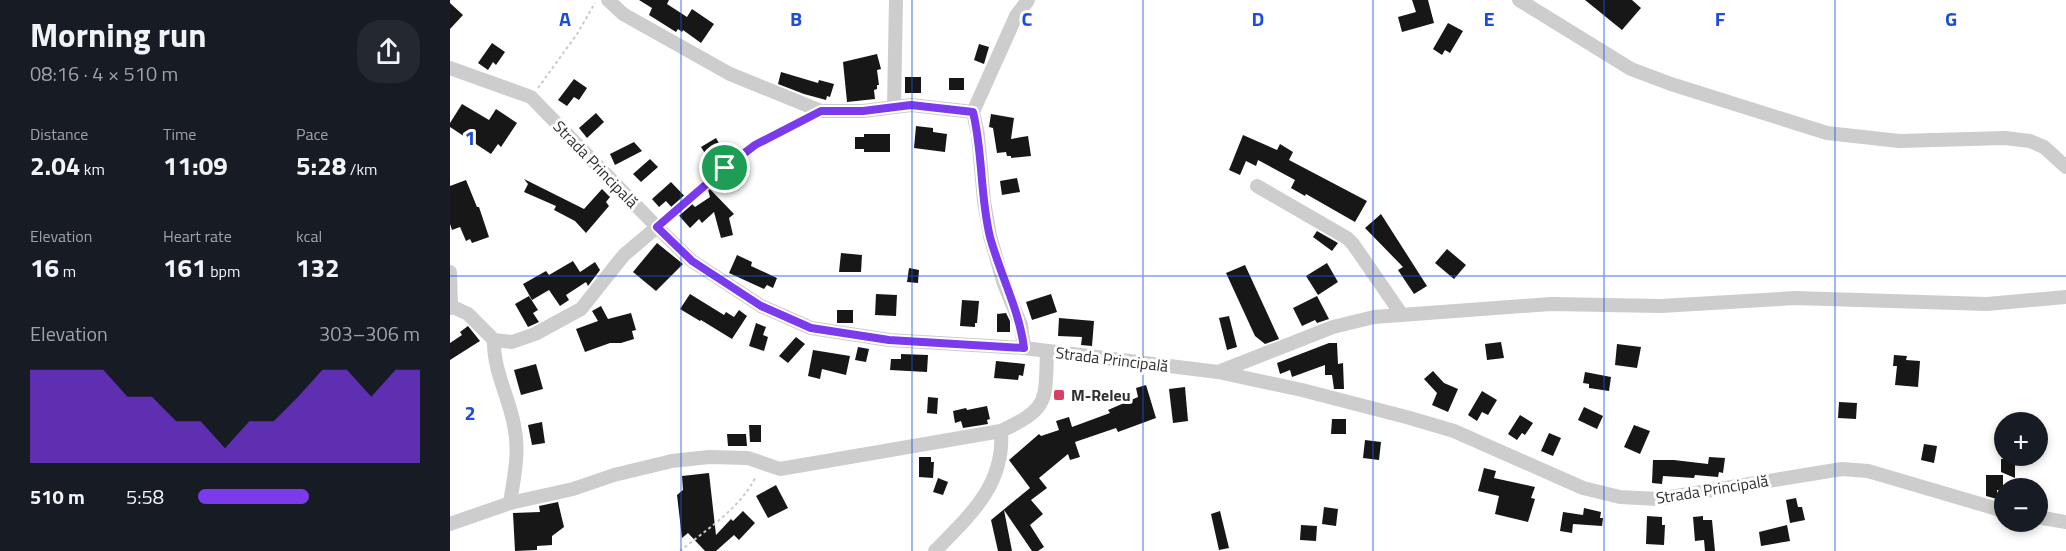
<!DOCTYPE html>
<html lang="en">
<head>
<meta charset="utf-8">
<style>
  body { margin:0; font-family:"Titillium Web",sans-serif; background:#242831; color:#f1f3f6; height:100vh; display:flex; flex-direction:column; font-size:22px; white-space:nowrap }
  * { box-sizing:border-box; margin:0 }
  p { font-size:20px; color:#9ea1a6 }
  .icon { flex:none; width:33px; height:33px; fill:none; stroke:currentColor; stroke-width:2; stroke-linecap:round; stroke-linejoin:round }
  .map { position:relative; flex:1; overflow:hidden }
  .sheet { display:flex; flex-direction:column; background:#171b24; width:450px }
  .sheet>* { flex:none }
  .controls { position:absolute; left:1544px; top:412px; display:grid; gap:12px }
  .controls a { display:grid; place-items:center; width:54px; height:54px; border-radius:50%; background:#171b24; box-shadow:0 3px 9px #0003; font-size:30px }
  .pin { position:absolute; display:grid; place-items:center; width:51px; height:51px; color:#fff; margin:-26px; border:3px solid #fff; border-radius:50%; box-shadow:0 2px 6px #0007 }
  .round { display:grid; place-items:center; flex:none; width:63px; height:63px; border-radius:24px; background:#242831 }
  .head { display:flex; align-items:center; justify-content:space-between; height:102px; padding:0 30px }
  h1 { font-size:33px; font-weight:700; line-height:45px }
  .stats { display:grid; grid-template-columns:repeat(3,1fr); gap:9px; height:102px; padding:6px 30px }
  .stats div { display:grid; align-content:center }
  .stats b { font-size:26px; font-weight:700 }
  .stats small { font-size:16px; font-weight:400 }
  .stats p { font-size:16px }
  .chart { height:168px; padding:12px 30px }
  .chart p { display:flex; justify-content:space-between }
  .chart svg { width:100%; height:108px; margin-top:6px; fill:#7c3aed; opacity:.7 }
  ul { padding:0 30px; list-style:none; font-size:20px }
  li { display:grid; grid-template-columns:96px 72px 1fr; align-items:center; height:45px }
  li i { height:15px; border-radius:8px; background:#7c3aed }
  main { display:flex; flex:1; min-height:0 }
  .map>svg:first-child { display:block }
</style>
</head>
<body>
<main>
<section class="sheet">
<div class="head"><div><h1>Morning run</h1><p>08:16 · 4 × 510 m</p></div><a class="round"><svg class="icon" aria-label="share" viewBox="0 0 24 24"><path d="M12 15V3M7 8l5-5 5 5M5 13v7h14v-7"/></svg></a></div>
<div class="stats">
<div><p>Distance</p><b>2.04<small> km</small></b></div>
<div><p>Time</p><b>11:09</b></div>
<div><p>Pace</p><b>5:28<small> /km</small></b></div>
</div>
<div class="stats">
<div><p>Elevation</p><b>16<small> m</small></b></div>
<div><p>Heart rate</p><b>161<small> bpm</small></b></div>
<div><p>kcal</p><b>132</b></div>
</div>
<div class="chart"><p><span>Elevation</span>303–306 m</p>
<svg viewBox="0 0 160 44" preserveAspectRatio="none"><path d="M0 44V6L10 6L20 6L30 6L40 17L50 17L60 27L70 27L80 38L90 27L100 27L110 17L120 6L130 6L140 17L150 6L160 6V44z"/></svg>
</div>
<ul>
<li><b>510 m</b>5:58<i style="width:50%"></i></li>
</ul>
</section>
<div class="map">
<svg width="1616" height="551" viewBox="0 0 1616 551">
  <rect width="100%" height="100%" fill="#fff"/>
  <g fill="#171717">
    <path d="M189,0H219L217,4L237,17L242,9L264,24L251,43L233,30L232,32L228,29L226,32L199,15L202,8Z"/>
    <path d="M962,0H978L984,23L952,32L948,17L966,12Z"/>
    <path d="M1135,0H1182L1191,8L1172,30Z"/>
    <path d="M0,3L13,15L0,29Z"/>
    <path d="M998,23L1013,31L1000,53L995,50L992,55L983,49Z"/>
    <path d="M42,43L55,52L46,65L43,62L38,70L28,63Z"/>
    <path d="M529,44L539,47L534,64L524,60Z"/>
    <path d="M427,54L431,69L427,70L429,85H427V89L424,90L425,99L397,102L393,62Z"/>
    <path d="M331,72L368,83L369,80L384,84L380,97L377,96L376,100L354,94L328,84Z"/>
    <rect x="455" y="77" width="16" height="16"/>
    <rect x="499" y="78" width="15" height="12"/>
    <path d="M124,79L137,88L129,100L124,97L117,106L108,100Z"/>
    <path d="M12,104L39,120L46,109L67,123L51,147L48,144L41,154L0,127V123Z"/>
    <path d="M146,113L154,122L137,138L129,128Z"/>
    <path d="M541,114L564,118L561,139L578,136L581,156L561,158V156H557L556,152L547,153L543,128L539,127Z"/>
    <path d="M466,126L483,128V132L497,134L495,152L464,148Z"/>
    <path d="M414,134H440V152H414V149H405V137H414Z"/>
    <path d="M793,135L827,150L830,144L843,152L839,160L917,201L905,222L856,194L855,196L841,188L845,180L808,160L806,166L796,161L790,175L779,170Z"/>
    <path d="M266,138L271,147L256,155L251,147Z"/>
    <path d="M184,142L192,151L165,165L160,154Z"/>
    <path d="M200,159L208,167L191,182L183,174Z"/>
    <path d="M567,178L570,192L552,195L550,181Z"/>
    <path d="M74,179L134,209L152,189L160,197L156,202L159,206L136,233L125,221L104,210L106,206L74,192L78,184Z"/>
    <path d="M16,180L27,207H29L39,237L22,243L20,239L16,241L10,227L2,230L0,224V186Z"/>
    <path d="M221,182L245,207L260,197L257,186L284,214L279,218L283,235L271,238L264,212L252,223L249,219L240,228L216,201L209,207L202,199Z"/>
    <path d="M931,214L977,286L964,294L948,270L953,267L915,228Z"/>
    <path d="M867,231L888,243L882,251L863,237Z"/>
    <path d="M207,243L233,264L206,291L183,272Z"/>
    <path d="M997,249L1016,265L1004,279L985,263Z"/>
    <path d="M391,253L412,255L411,272H389Z"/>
    <path d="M287,255L302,262L301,266L327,278L323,288L317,285L314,289L279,273Z"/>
    <path d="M123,261L130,272L145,262L150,270L138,286L136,282L116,295L119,300L110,306L99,290L82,300L73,284L96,271L99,275Z"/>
    <path d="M877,263L888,282L868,295L856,276Z"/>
    <path d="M795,265L829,339L815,344L805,336L776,273Z"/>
    <path d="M459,268L469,270L468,283L457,282Z"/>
    <path d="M240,294L274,315L276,312L284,317L289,310L297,316L282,339L251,320L250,321L230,309Z"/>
    <path d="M426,294L447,295L446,316L425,315Z"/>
    <path d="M601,294L607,312L582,320L576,302Z"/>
    <path d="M79,296L88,310L83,313L89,322L78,327L65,304Z"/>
    <path d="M867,296L879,319L867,323L865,320L852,326L843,308Z"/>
    <path d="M512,300L529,301L527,323H525V327L510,326Z"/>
    <path d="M151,306L158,319L181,313L186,330L182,331L184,339L171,343H160L135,352L126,329L148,321L142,311Z"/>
    <rect x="387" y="310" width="16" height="13"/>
    <path d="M556,313L560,321V332H547V314Z"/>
    <path d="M779,316L787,347L777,350L769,318Z"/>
    <path d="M609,318L644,321L642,346L631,345L632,337L608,336Z"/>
    <path d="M306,323L316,327L313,335L318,337L314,351L299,346Z"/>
    <path d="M18,326L30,341L0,360V343L12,335L10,332Z"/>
    <path d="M346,337L355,344L338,363L329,356Z"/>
    <path d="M1051,342L1054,358L1037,360L1035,344Z"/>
    <path d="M879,343H887L888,364L893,363L894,389H884L882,375H875V365L842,377L840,370L830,374L827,363Z"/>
    <path d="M1167,344L1191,347L1187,368L1165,365Z"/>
    <path d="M408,347L419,349L416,362L405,360Z"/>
    <path d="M363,350L400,356L396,375L372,369L370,379L358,376Z"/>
    <path d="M451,354L478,355L477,372L440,370L441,359H451Z"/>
    <path d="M1444,355L1457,356L1456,360L1470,361L1468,387L1445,385L1447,366H1443Z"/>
    <path d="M546,361L575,364L573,376L569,375L568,380L544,378Z"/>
    <path d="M86,364L93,389L71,395L64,370Z"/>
    <path d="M983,371L994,383L1008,389L998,412L982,405L987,393L974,379Z"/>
    <path d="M1135,372L1161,377L1159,391L1139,388V384L1133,383Z"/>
    <path d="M696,385L706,418L668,432L666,428L625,442L630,457L620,460L618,454L589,478L597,488L581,500L593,514L580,525L594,547L588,551H582L554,510L562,551H548L541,520L580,488L559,460L589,434L591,436L609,430L606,421L619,417L622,427L660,413L658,410L688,397L686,388Z"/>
    <path d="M735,387L738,421L723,423L719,389Z"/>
    <path d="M1032,391L1047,400L1038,415L1032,412L1027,421L1018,415Z"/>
    <path d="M478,397L488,398L487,414L477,413Z"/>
    <path d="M1389,402L1407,403L1406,419L1388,418Z"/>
    <path d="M537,406L540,419L537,420L538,424L513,428L511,421L505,423L503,411L516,408L517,410Z"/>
    <path d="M1134,407L1153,416L1147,429L1128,420Z"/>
    <path d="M1070,415L1083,423L1075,435L1072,433L1067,440L1058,434Z"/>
    <path d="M882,419H896V434H881Z"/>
    <path d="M92,422L95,443L82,445L78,425Z"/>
    <path d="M299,425H311V442H300Z"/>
    <path d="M1184,425L1200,431L1190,454L1174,447Z"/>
    <path d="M1099,433L1111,438L1103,456L1091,451Z"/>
    <path d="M277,434H296L297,446H278Z"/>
    <path d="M915,440L931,442L929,460L913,458Z"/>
    <path d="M1474,444L1487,446L1484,463L1471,460Z"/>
    <path d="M469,457H481V462H484L483,478L469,477Z"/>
    <path d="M1259,457L1275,458L1273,473L1269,472L1268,477L1245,475L1244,478L1213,476L1212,484L1202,483L1203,460H1224L1258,464Z"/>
    <path d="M1551,459H1565V478L1551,472Z"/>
    <path d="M1034,468L1046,471L1044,478L1085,487L1081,498L1085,499L1078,522L1045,514L1049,496L1028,491Z"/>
    <path d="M259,473L266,535L281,519L283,521L293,511L305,523L289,540L284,535L266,551H255L238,533L232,538L227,495L233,490L232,476Z"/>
    <path d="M1536,475H1553V490H1547V499L1536,496Z"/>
    <path d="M488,478L498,482L493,495L483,492Z"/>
    <path d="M326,485L338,508L318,518L306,496Z"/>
    <path d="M1346,498L1348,507H1352L1355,520L1340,523L1336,500Z"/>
    <path d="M108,502L114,527L102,536V545L87,546V550L65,551L63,513L90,512L89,506Z"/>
    <path d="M874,507L888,509L886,526L872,524Z"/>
    <path d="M1134,508L1151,512L1150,518H1153L1152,526L1123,524L1122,533L1110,531L1113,512L1133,515Z"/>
    <path d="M770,511L779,548L769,550L761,514Z"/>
    <path d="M1197,516L1212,517V525H1215L1214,545L1196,544Z"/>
    <path d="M1253,516V520H1262L1265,551H1255L1254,540L1245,541L1243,517Z"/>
    <path d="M851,525L867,526L866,541L850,540Z"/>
    <path d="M1337,525L1340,541L1311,546L1309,532Z"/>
  </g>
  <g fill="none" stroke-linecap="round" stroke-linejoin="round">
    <g stroke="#cacaca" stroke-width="2" stroke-dasharray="3 3" stroke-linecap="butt">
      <path d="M88,88L127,34L145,3"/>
      <path d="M217,219L275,168L305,145L355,119"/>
      <path d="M230,551C257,529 291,508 306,476"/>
    </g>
    <g stroke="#cdcdcd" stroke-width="14">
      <path d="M158,0L173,14L280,74L371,111H413L461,105L523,112"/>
      <path d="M1069,0L1181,69L1221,84L1377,133L1449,141L1555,138L1580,141L1594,147L1616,167"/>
      <path d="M0,68L81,97L207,227L242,261L311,306L361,328L439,340L574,348L768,372L852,390L960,418L1004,431L1133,488L1170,497L1208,499L1392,469L1418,471L1554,511"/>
      <path d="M444,107L446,0"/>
      <path d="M807,186L897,238L903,244L952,315"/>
      <path d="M0,272L1,306L0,308"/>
      <path d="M1,306L18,314L44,340L62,342L85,334L131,309L174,255L207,227"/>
      <path d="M44,340C43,370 59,397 64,425C70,452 64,477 60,503"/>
      <path d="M574,348L571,325L554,284L540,236L534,201L528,135L523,112L566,16L578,0"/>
      <path d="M768,372L883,327L924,317L1101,304L1211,306L1345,298L1537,304L1616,297"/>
      <path d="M1587,517L1616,522"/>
      <path d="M0,524L60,503L123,489L164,475L222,461L259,457L298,458L330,469L551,431C600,408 595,401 597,352"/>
      <path d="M485,551C520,515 555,485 551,431"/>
    </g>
  </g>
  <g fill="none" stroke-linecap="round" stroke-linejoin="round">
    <defs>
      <path id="route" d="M461,105L523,112C533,153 530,196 540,237C550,274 569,309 574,348L439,340L361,328L311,306L242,261L207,227L275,168L305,145L371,111H413Z"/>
    </defs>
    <use href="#route" stroke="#fff" stroke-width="12"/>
    <use href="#route" stroke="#7c3aed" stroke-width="8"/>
  </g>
  <path fill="none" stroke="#1d4ed8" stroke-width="1.5" stroke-opacity="0.55" d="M231,0V551M462,0V551M693,0V551M923,0V551M1154,0V551M1385,0V551M0,276H1616"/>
  <rect fill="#d84162" stroke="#fff" stroke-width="2" x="603" y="389" width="12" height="12" rx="3"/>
  <g text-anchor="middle" stroke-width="6" stroke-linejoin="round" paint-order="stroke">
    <g font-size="16" fill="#303030" stroke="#fff">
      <text transform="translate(146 164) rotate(46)" y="6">Strada Principală</text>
      <text transform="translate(662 359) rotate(7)" y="6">Strada Principală</text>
      <text transform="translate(1262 489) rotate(-9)" y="6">Strada Principală</text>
    </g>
    <g font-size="16" font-weight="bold" fill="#303030" stroke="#fff" text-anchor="start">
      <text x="621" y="401">M-Releu</text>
    </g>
  </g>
  <g font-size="20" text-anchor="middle" font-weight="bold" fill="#1d4ed8" stroke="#fff" stroke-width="6" stroke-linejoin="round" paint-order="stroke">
    <text x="115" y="26">A</text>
    <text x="346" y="26">B</text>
    <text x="577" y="26">C</text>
    <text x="808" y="26">D</text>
    <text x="1039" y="26">E</text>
    <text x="1270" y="26">F</text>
    <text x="1501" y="26">G</text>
    <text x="20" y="145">1</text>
    <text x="20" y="420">2</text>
  </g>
</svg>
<div class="controls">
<a>+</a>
<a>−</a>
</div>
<div class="pin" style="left:275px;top:168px;background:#1e9e55"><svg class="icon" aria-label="arrive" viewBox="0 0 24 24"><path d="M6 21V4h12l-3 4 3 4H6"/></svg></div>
</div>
</main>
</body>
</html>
